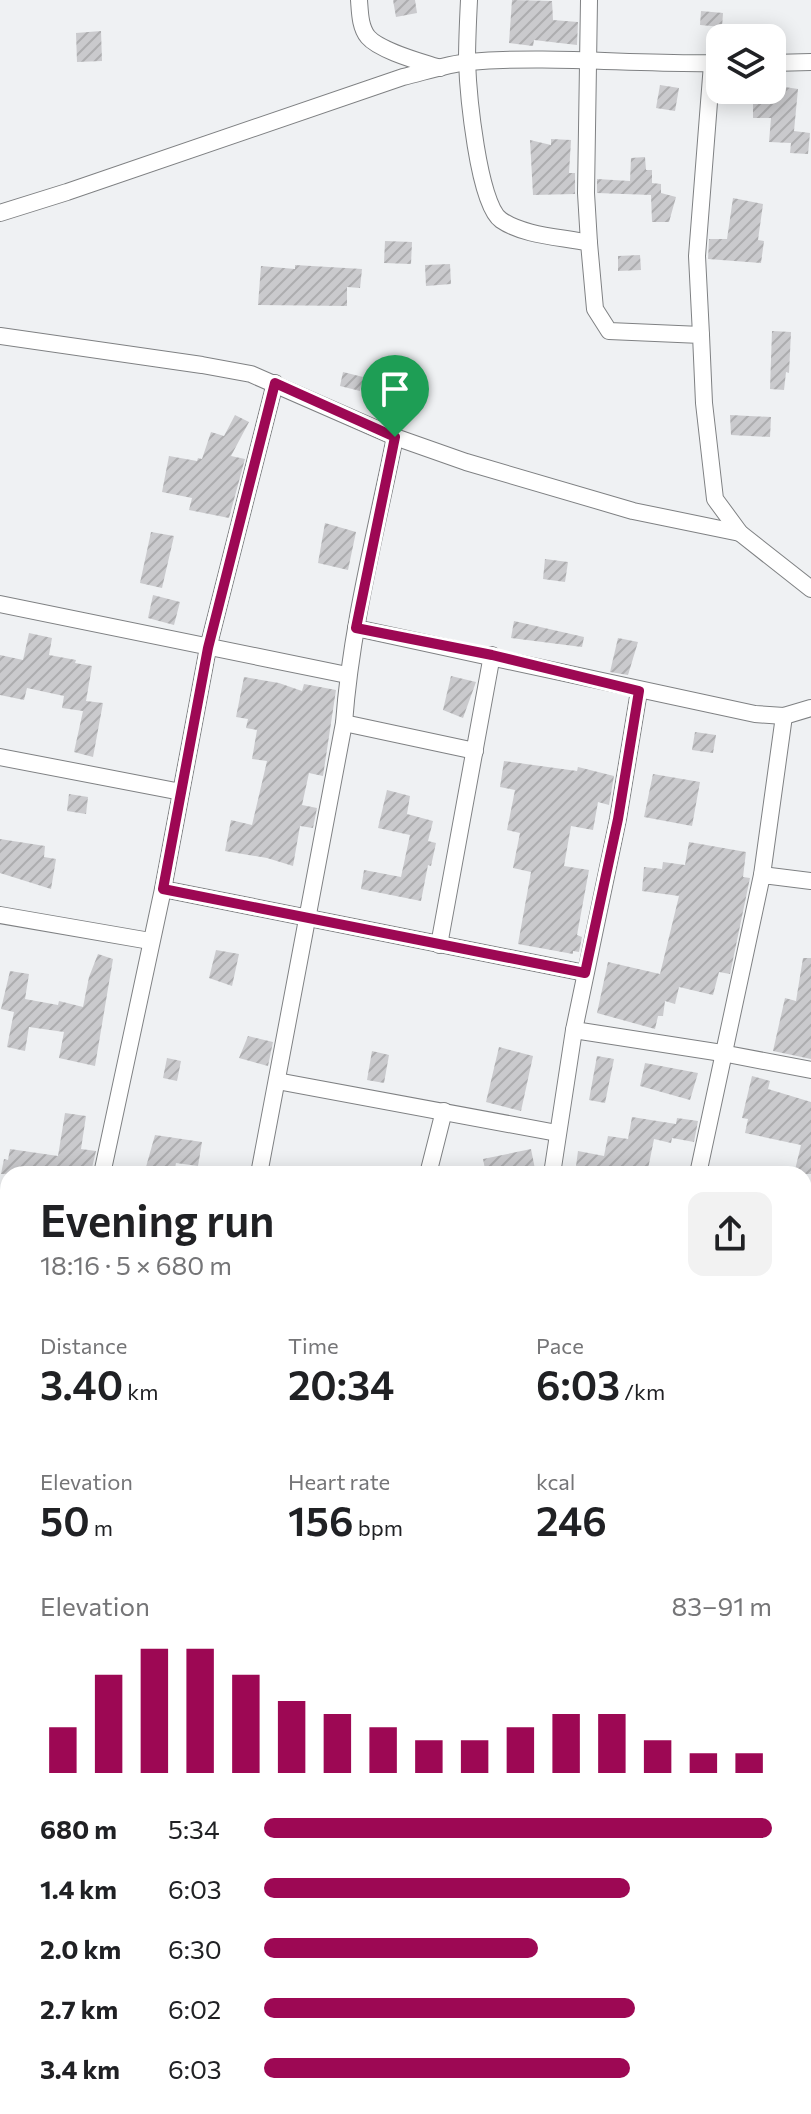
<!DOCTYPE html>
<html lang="en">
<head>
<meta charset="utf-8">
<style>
  body { margin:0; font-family:Commissioner,sans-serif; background:#f2f2f2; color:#202124; height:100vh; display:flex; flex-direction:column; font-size:30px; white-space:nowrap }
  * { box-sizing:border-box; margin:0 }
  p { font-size:26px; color:#757577 }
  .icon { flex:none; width:44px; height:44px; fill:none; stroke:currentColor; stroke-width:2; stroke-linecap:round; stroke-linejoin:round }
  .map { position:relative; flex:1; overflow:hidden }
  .details { position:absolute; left:0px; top:1166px; width:812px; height:948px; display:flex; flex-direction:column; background:#fff; border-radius:24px 24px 0 0; box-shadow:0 4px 20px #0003 }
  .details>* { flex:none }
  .buttons { position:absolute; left:706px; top:24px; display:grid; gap:16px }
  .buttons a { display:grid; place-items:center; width:80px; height:80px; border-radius:16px; background:#fff; box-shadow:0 4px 20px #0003; font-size:40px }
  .pin { position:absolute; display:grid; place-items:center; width:68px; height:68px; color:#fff; margin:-82px -34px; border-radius:50% 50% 50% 0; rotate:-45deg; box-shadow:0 0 8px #0007 }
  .pin .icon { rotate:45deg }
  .round { display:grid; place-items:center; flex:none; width:84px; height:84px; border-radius:16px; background:#f2f2f2 }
  .overview { display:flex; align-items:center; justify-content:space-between; height:136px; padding:0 40px }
  h1 { font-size:44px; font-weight:600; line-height:60px }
  .figures { display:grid; grid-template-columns:repeat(3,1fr); gap:12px; height:136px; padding:8px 40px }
  .figures div { display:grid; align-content:center }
  .figures b { font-size:40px; font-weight:600 }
  .figures small { font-size:22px; font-weight:400 }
  .figures p { font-size:22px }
  .chart { height:224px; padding:16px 40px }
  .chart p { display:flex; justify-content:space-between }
  .chart svg { width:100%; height:144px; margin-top:8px; stroke:#9d0854; stroke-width:6 }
  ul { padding:0 40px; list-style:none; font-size:26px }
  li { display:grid; grid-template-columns:128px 96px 1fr; align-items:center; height:60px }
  li i { height:20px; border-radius:10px; background:#9d0854 }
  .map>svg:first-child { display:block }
</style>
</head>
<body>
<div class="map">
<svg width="811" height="2114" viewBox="0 0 811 2114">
  <defs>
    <pattern id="building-hatch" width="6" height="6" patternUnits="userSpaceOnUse" patternTransform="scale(2)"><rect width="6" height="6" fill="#cacacd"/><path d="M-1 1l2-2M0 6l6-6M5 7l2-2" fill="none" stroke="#adadaf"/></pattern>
  </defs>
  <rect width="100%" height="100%" fill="#eff1f3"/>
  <g fill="url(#building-hatch)">
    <path d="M393,0H415L417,13L396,17Z"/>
    <path d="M512,0L552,1L553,20L578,22L577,45L534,40L533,46L509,43Z"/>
    <path d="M701,11L723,13L722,27L700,25Z"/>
    <path d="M101,31L102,61L77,62L76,33Z"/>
    <path d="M660,85L679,88L675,111L656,108Z"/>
    <path d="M772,85L798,89L794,131L810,133L808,154L790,153L791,143L769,142L771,118H753V90H772Z"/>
    <path d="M551,139L571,140L569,173H575V194L533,195L530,140L551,145Z"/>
    <path d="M645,157L646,170H652V183L661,184V193L676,197L669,222H652L651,195L597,193V179L630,181L631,158Z"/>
    <path d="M733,198L763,204L758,240L764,241L761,263L708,259L709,239H727Z"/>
    <path d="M385,241L412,242L411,264L384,263Z"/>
    <path d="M640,255L641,270L618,271V256Z"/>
    <path d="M450,264L451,284L426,286L425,265Z"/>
    <path d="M295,265L362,269L360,288L347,287V306L258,305L261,266L295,269Z"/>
    <path d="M772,331L791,332L789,373L786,372L784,390L770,389Z"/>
    <path d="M343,372L363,377L360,391L340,386Z"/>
    <path d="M235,415L249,422L231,456L245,459L229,518L189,510L192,498L162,492L169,456L197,461L198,458L202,459L211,432L224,436Z"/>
    <path d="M730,415L771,417L770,437L731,435Z"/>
    <path d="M325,523L356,532L348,570L318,563Z"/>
    <path d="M151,532L174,536L162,588L140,583Z"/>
    <path d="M545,559L568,562L565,582L543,579Z"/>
    <path d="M153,595L180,602L174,625L148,618Z"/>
    <path d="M514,621L584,637L582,647L511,638Z"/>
    <path d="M29,633L52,638L49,655L76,660L75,663L92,666L86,701L103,703L93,757L74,752L83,711L62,708L64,696L27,688L24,700L0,695V655L23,660Z"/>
    <path d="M618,638L638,642L628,675L610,672Z"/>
    <path d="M451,676L476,682L463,718L443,710Z"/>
    <path d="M244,677L279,683L302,691L304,684L336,690L323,776L309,773L302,805L317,808L313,828L300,826L293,866L267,858L225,851L231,820L252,825L267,761L252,759L257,730L246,728L248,719L236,717Z"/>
    <path d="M695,732L716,735L713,753L692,750Z"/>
    <path d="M504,761L577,771L578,767L614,776L609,805L598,802L593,830L571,826L564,866L589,870L577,935L582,937L579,952L573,951V954L518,944L531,872L513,868L520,833L507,830L515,790L500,787Z"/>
    <path d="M653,774L700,782L692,826L644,817Z"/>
    <path d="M387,790L410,796L407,814L433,821L428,841L436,843L431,866L428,865L421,901L361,889L364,870L401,877L410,835L378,828Z"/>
    <path d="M69,794L88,797L86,814L67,811Z"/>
    <path d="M0,839L45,846L44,857L56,859L51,889L0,873Z"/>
    <path d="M689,842L746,852L743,877L750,878L730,974L719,972L713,995L679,987L675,1004L665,1001L663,1016H658L655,1029L597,1013L608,962L660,974L679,896L642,891L644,867L662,869L663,862L685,865Z"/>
    <path d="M216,950L239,954L232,986L209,978Z"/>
    <path d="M98,954L113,959L95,1066L59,1058L64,1032L29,1027L25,1051L7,1047L14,1012L1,1009L10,971L29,974L25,999L58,1005L59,1001L83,1007L89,977Z"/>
    <path d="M803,958H811V1059L773,1051L785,998L796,1001Z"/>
    <path d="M248,1036L273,1042L268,1066L239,1058Z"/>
    <path d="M499,1047L533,1056L521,1111L486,1102Z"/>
    <path d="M372,1051L389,1055L384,1083L367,1080Z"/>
    <path d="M597,1056L614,1059L605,1103L589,1100Z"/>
    <path d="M167,1058L181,1061L177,1081L163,1078Z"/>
    <path d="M645,1063L698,1073L690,1100L640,1086Z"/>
    <path d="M752,1076L770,1081L768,1089L811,1102V1174H794L801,1145L745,1133L748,1119L742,1118Z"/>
    <path d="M65,1113L86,1116L81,1149L96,1151L91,1172L78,1170L77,1174H1L4,1159L8,1160L10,1149L58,1156Z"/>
    <path d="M632,1117L676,1124L677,1118L698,1121L694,1142L672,1138L671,1143L654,1139L647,1174H609L591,1170V1174H575L578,1151L604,1156L608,1136L628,1139Z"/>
    <path d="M155,1135L202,1142L198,1166L176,1163L174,1174H144Z"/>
    <path d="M531,1149L536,1174H486L483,1159Z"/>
  </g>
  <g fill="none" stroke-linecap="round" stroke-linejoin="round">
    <defs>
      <g id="street">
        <path d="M359,0C360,13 360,27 368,37C380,51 422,62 440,68"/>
        <path d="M469,0C468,20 467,41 467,61C468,91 478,204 501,220C524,236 562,237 589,243L595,309L609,331L701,335L704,403L715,499L740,533L811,589"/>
        <path d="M589,0L586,193L589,243"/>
        <path d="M772,63L811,62"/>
        <path d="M0,213L67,192L403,77C424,72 447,64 469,62C552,55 637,65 720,63"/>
        <path d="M701,335L697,256L712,64"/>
        <path d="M0,336L202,365L251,374L395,437L466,462L633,511L740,533"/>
        <path d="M0,604L347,675"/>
        <path d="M356,628L755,714L784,716L811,708"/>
        <path d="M344,723L475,751"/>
        <path d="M0,757L181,792"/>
        <path d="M762,875L784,716"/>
        <path d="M163,889L585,973"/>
        <path d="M0,915L150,941"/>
        <path d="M439,945L492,655"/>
        <path d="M574,1030L722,1053L811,1070"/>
        <path d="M277,1081L557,1133"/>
        <path d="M102,1174L163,889L208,648L275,383"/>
        <path d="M259,1174L344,723C351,627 376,532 395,437"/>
        <path d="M428,1174L444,1111"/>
        <path d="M552,1174L574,1030L618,819L639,691"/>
        <path d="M698,1174L762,875L811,881"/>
        <path d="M0,1218L8,1220"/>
        <path d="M0,1313L8,1315"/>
        <path d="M804,1331L811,1332"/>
        <path d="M804,1485L811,1486"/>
        <path d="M5,1490L8,1478"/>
        <path d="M0,1722L8,1670"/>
        <path d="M804,1743L811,1745"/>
        <path d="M0,1919L8,1921"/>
        <path d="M89,2114L91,2106"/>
        <path d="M230,2114L232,2106"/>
        <path d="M376,2114L378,2106"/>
        <path d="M660,2114L661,2106"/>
        <path d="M805,2114L811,2081"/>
      </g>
    </defs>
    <use href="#street" stroke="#7f8183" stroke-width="18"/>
    <use href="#street" stroke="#fff" stroke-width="16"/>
  </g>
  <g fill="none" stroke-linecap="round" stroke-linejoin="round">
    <defs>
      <path id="route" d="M275,383L395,437L356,628L492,655L639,691L618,819L585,973L163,889L208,648Z"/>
    </defs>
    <use href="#route" stroke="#fff" stroke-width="16"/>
    <use href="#route" stroke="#9d0854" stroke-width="10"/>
  </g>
</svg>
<div class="buttons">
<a><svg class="icon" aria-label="layers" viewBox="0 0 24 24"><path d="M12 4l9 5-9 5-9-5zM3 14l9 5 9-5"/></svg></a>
</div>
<div class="pin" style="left:395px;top:437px;background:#1e9e55"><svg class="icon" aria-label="arrive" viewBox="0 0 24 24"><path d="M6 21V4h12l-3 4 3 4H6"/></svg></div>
<section class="details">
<div class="overview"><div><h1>Evening run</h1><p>18:16 · 5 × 680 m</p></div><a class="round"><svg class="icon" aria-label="share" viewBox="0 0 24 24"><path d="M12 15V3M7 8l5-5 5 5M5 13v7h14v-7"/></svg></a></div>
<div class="figures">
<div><p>Distance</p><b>3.40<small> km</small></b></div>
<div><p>Time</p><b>20:34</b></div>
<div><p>Pace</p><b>6:03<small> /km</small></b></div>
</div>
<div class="figures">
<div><p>Elevation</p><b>50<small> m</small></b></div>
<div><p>Heart rate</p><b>156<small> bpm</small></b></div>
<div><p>kcal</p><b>246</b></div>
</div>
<div class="chart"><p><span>Elevation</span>83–91 m</p>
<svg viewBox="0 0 160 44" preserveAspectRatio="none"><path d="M5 44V30M15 44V14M25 44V6M35 44V6M45 44V14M55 44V22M65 44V26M75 44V30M85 44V34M95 44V34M105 44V30M115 44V26M125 44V26M135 44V34M145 44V38M155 44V38"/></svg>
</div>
<ul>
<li><b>680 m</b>5:34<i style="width:100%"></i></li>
<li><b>1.4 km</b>6:03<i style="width:72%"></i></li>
<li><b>2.0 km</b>6:30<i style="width:54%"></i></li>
<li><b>2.7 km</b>6:02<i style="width:73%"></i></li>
<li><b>3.4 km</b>6:03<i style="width:72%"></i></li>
</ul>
</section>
</div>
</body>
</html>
